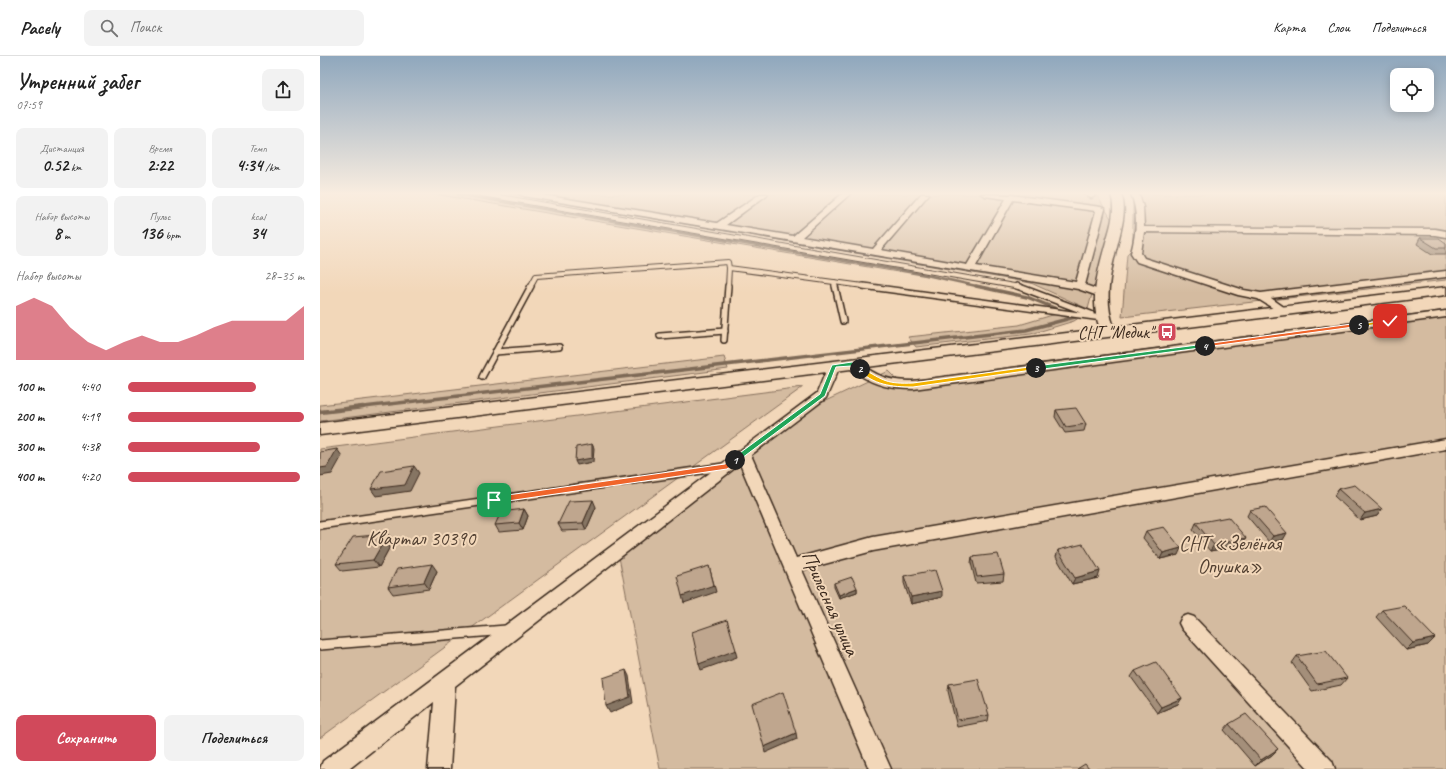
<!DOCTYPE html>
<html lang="ru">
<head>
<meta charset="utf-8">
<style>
  body { margin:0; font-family:Caveat,sans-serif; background:#f2f2f2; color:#222; height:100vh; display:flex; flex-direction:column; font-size:15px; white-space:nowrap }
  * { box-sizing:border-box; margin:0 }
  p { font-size:13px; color:#767676 }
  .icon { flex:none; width:22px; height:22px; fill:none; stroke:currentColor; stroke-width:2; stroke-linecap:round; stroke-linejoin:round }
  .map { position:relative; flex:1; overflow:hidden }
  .panel { display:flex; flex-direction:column; background:#fff; width:320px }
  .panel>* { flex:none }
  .buttons { position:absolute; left:1070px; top:12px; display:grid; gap:8px }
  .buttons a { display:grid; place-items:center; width:44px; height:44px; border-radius:8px; background:#fff; box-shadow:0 2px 10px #0003; font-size:20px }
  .pin { position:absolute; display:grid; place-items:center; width:34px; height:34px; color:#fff; margin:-17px; border-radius:8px; box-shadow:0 2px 6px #0006 }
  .km { position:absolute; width:20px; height:20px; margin:-10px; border-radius:50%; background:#222; color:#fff; font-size:11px; line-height:20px; text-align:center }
  .round { display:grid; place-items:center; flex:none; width:42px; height:42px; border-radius:8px; background:#f2f2f2 }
  .head { display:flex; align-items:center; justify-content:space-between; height:68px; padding:0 16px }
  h1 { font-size:22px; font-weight:600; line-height:30px }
  .metrics { display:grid; grid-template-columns:repeat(3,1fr); gap:6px; height:68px; padding:4px 16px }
  .metrics div { display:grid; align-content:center; border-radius:8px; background:#f2f2f2; text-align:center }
  .metrics b { font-size:17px; font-weight:600 }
  .metrics small { font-size:11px; font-weight:400 }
  .metrics p { font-size:11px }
  .chart { height:112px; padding:8px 16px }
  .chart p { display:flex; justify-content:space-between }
  .chart svg { width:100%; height:72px; margin-top:4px; fill:#d1495b; opacity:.7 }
  .action { display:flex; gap:8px; margin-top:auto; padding:8px 16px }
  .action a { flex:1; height:46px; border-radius:8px; background:#d1495b; color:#fff; font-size:16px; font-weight:600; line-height:46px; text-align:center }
  .action a+a { background:#f2f2f2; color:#222 }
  ul { padding:0 16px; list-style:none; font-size:13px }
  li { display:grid; grid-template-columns:64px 48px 1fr; align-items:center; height:30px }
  li i { height:10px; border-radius:5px; background:#d1495b }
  header { display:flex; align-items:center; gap:24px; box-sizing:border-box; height:56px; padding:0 20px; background:#fff; border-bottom:1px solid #e0e0e0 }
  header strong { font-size:19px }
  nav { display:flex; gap:22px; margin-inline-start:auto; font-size:14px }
  .search { width:280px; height:36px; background:#f2f2f2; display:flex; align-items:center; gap:10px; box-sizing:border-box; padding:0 14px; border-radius:8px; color:#767676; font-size:15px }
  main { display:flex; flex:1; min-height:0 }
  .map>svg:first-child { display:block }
</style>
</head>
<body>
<header>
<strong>Pacely</strong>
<div class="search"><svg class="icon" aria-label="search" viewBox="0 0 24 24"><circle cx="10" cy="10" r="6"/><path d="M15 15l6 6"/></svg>Поиск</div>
<nav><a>Карта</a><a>Слои</a><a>Поделиться</a></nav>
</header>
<main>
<section class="panel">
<div class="head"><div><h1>Утренний забег</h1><p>07:59</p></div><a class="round"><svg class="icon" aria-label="share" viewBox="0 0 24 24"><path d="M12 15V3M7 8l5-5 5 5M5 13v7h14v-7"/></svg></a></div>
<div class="metrics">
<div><p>Дистанция</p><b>0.52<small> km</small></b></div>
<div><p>Время</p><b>2:22</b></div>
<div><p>Темп</p><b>4:34<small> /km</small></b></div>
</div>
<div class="metrics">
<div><p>Набор высоты</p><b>8<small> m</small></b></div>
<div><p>Пульс</p><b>136<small> bpm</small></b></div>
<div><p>kcal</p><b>34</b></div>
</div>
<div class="chart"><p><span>Набор высоты</span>28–35 m</p>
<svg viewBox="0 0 160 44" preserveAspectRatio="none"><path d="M0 44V11L10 6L20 11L30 24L40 33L50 38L60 33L70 29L80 33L90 33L100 29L110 24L120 20L130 20L140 20L150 20L160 11V44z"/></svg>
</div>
<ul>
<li><b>100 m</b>4:40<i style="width:73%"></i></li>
<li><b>200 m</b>4:19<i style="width:100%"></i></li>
<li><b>300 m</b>4:38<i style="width:75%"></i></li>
<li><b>400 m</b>4:20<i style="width:98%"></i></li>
</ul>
<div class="action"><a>Сохранить</a><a>Поделиться</a></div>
</section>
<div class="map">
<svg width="1126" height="713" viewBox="0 0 1126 713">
  <rect width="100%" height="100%" fill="#f2d7b9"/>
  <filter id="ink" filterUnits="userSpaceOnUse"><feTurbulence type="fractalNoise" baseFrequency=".025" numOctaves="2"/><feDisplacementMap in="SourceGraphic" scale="8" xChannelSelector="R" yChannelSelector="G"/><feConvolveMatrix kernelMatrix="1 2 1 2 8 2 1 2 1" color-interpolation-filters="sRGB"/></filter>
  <g filter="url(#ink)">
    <g fill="#d4bba0" stroke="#88725f">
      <path d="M114,138H147L582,212L578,216Z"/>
      <path d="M189,138H776L792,164L768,253L711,227Z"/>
      <path d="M809,138H1126V224L802,261L807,198L813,192V143Z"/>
      <path d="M1126,254V713H340L299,501L499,348L569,315L580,326Z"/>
      <path d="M746,255L763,259L754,265L711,278L596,291L588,281L699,269Z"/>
      <path d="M404,301L408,313L0,365V349Z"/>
      <path d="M483,331L0,682V393Z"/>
    </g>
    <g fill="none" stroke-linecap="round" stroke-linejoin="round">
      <path stroke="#7d6956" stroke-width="2.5" d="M137,138L606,219L661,231"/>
      <g stroke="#7d6956" stroke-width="3.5">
        <path d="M656,230L707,241L742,255"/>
        <path d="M35,352L706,274L755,261L752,259"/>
      </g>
      <path stroke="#7d6956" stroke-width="4.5" d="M0,356L43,351"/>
      <defs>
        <g id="lane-far3">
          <path d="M162,138L700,231"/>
          <path d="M514,226L515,231"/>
          <path d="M210,231L216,220L408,206L409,212L551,231"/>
          <path d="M408,231L409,212"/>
        </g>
        <g id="lane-far2">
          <path d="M515,230L523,265"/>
          <path d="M543,230L782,262"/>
          <path d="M697,230L771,258"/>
          <path d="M340,280L405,275"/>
          <path d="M404,284L408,230"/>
          <path d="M175,296L239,291"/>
          <path d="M162,321L211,230"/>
        </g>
        <path id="lane-far1" d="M0,469L403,411"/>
        <path id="lane" d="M0,589L186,574"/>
        <g id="street">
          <path d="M200,138H216L397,167L440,138H448L406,169L473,180L522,138H530L482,181L553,193L601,138H609L561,194L647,209L686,143L665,140L661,138L691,139L781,151L785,153L765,229L785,236L786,238L781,241L758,233L204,140ZM693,144L776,155L756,226L656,210Z"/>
          <path d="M765,138H773L775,140L771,142Z"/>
          <path d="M811,138H819L823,151L824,171L1115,173L1126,175V181L1115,179L824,176L821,197L824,202L924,234L941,237L1126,215V221L951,242L968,254L963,257L959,256L938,243L918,239L817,206L811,197C816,178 819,157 811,138Z"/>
          <path d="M1126,255V261L593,333C572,333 556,330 538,318C534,315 529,312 526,308L528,305H536C557,320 567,325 593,325Z"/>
          <path d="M514,306L518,307L520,310L506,342L431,399L476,502L553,481L1126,383V393L553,495L482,514L571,713H549L420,408L135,630L130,713H108L114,646L29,713H0L3,705L497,337L508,310L510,307Z"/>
          <path d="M868,559L874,561L1012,705L1015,713H989L862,573L859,567L862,561Z"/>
        </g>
        <path id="secondary" d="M791,138H801C807,153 802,170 798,186C791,214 783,243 794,271L1126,231V239L0,379V367L780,273C769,243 778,215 786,186C791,170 796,154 791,138Z"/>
      </defs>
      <use href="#lane-far3" stroke="#3b2a1e" stroke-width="6"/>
      <use href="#lane-far2" stroke="#3b2a1e" stroke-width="8"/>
      <use href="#lane-far1" stroke="#3b2a1e" stroke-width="10"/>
      <use href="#lane" stroke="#3b2a1e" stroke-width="12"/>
      <use href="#street" stroke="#3b2a1e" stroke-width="3"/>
      <use href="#secondary" stroke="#3b2a1e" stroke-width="3"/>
      <use href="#lane-far3" stroke="#f2d7b9" stroke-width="4"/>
      <use href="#lane-far2" stroke="#f2d7b9" stroke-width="5"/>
      <use href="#lane-far1" stroke="#f2d7b9" stroke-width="7"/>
      <use href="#lane" stroke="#f2d7b9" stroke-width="9"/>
      <use href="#street" fill="#f2d7b9" fill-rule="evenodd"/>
      <use href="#secondary" fill="#f2d7b9" fill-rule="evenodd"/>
    </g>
    <g fill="#a48f7a" stroke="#3b2a1e">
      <path d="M1100,182L1126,187V198H1112L1097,188Z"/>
      <path d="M736,354L766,368L764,375L745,377L735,361Z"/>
      <path d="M1018,433L1062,453L1057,460L1040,464L1014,440Z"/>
      <path d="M276,451L266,474L242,475L238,468Z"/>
      <path d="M204,453L208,460L203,474L179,476L175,469Z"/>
      <path d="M930,454L963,484L949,486L927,460Z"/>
      <path d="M876,467L922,489L890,495L873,474Z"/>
      <path d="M826,475L858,499L840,503L823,482Z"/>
      <path d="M68,478L73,485L59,511L22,515L16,508Z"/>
      <path d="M738,494L778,522L752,528L736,501Z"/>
      <path d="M652,501L684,518L683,525L656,527L651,507Z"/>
      <path d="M117,515L109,533L73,538L68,531Z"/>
      <path d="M584,520L622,541L591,548L584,527Z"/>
      <path d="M514,527L537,532V536L519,542L514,531Z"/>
      <path d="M1062,554L1108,589L1086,594L1056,561Z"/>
      <path d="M977,600L1027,622L1021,629L992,635L972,607Z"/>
      <path d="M815,615L862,642L858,648L837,657L811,621Z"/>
      <path d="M629,628L669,659L668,665L637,671L628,635Z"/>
      <path d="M909,668L958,693L952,699L935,710L904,674Z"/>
    </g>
    <g fill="#867463" stroke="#3b2a1e">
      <path d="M272,388L274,392L273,406L257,409L255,405Z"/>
      <path d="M17,393L22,400L12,418L0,420V412Z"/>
      <path d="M94,410L99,417L90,435L56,440L51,433Z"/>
      <path d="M273,444L276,451L266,474L263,467Z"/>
      <path d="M204,453L208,460L203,474L199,467Z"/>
      <path d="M1062,453L1057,460L1040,464L1045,457Z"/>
      <path d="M967,477L963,484L949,486L953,480Z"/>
      <path d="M68,478L73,485L59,511L53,504Z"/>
      <path d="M926,482L922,489L890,495L894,489Z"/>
      <path d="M861,492L858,499L840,503L843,497Z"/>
      <path d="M112,508L117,515L109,533L104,526Z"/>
      <path d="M389,510L396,536L364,547L362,540Z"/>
      <path d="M780,515L778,522L752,528L755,522Z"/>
      <path d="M537,532V536L519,542V539Z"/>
      <path d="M622,535V541L591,548V541Z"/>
      <path d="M407,564L417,601L381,614L379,608Z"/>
      <path d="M1115,582L1108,589L1086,594L1093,587Z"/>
      <path d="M306,614L309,620L313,647L290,657L286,650Z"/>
      <path d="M862,642L858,648L837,657L841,651Z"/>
      <path d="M476,677L477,683L445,697L444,691Z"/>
      <path d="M958,693L952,699L935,710L941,704Z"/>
    </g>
    <g fill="#bfa68e" stroke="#3b2a1e">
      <path d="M1100,182H1119L1126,187V192H1116Z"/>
      <path d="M756,352L766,368L746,371L736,354Z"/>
      <path d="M272,388V402L255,405L256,391Z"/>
      <path d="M17,393L7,411L0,412V396Z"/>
      <path d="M94,410L85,429L51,433L61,415Z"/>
      <path d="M1035,429L1062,453L1045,457L1018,433Z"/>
      <path d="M273,444L263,467L238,468L249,445Z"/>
      <path d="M945,451L967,477L953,480L930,454Z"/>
      <path d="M204,453L199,467L175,469L181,456Z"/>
      <path d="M908,461L926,482L894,489L876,467Z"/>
      <path d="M844,471L861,492L843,497L826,475Z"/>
      <path d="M68,478L53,504L16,508L33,481Z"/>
      <path d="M763,488L780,515L755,522L738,494Z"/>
      <path d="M678,498L684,518L657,521L652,501Z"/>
      <path d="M112,508L104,526L68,531L77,513Z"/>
      <path d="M389,510L394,529L362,540L357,520Z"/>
      <path d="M615,514L622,535L591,541L584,520Z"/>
      <path d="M532,521L537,532L519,539L514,527Z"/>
      <path d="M1084,550L1115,582L1093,587L1062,554Z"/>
      <path d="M407,564L416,594L379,608L372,576Z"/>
      <path d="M1006,595L1027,622L997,628L977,600Z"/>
      <path d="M836,606L862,642L841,651L815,615Z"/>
      <path d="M306,614L310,641L286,650L283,622Z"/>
      <path d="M658,623L669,659L638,664L629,628Z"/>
      <path d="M463,636L476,677L444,691L432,648Z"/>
      <path d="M926,658L958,693L941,704L909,668Z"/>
      <path d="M765,708L769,713H757Z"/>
    </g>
  </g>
  <linearGradient id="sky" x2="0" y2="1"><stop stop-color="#8fa7bd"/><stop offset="0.58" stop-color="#f9ede0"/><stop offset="1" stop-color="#f9ede0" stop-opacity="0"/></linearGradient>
  <rect width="1126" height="237" fill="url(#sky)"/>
  <path fill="#f0652b" stroke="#fff" d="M415,401L418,402V405L407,413L174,447L171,444L174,441L405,408Z"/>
  <path fill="#22a559" stroke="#fff" d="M532,306L542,312V315H538L531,310L516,311L505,340L418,405H413V402L500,338L512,309Z"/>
  <path fill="#f5b400" stroke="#fff" d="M716,310L719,312V313L593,331C571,331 554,329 537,313L542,312C564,325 567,328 593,327Z"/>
  <path fill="#22a559" stroke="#fff" d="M885,288H887V291L716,314L713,312L716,310Z"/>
  <path fill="#f0652b" stroke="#fff" d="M1039,267L1041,268V270L885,291L883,290L885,288Z"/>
  <path fill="#f5b400" stroke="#fff" d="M1070,263L1072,264V266L1039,271L1037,269Z"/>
  <defs>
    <symbol id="bus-square" viewBox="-11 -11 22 22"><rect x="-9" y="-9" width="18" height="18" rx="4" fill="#d1495b" stroke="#f2d7b9"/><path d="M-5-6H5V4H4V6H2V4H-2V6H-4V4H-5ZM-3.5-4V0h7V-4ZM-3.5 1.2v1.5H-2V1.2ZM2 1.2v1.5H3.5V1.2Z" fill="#fff"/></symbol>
  </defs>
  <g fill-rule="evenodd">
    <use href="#bus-square" x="836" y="265" width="22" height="22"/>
  </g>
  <g text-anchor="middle" stroke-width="4" stroke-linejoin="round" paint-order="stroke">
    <g font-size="17" fill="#3b2a1e" stroke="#f2d7b9" text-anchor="end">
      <text x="833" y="282">СНТ "Медик"</text>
    </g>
    <g font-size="20" fill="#524032" stroke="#f2d7b9">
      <text x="101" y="489">Квартал 30390</text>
      <text x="910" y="494">СНТ «Зелёная<tspan x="910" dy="23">Опушка»</tspan></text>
    </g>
    <g font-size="20" fill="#3b2a1e" stroke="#f2d7b9">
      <text transform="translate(511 547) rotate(66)" y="7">Прилесная улица</text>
    </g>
  </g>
</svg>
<div class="buttons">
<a><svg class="icon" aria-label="locate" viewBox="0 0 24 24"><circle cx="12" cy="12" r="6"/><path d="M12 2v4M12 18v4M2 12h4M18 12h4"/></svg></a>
</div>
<div class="pin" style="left:174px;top:444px;background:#1e9e55"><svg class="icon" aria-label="arrive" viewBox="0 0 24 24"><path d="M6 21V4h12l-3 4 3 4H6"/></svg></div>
<div class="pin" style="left:1070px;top:265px;background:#d93025"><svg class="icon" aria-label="check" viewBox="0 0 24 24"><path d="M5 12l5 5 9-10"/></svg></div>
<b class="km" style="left:415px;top:404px">1</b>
<b class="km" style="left:540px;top:313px">2</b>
<b class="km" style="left:716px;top:312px">3</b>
<b class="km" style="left:885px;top:290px">4</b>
<b class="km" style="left:1039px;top:269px">5</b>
</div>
</main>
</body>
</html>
